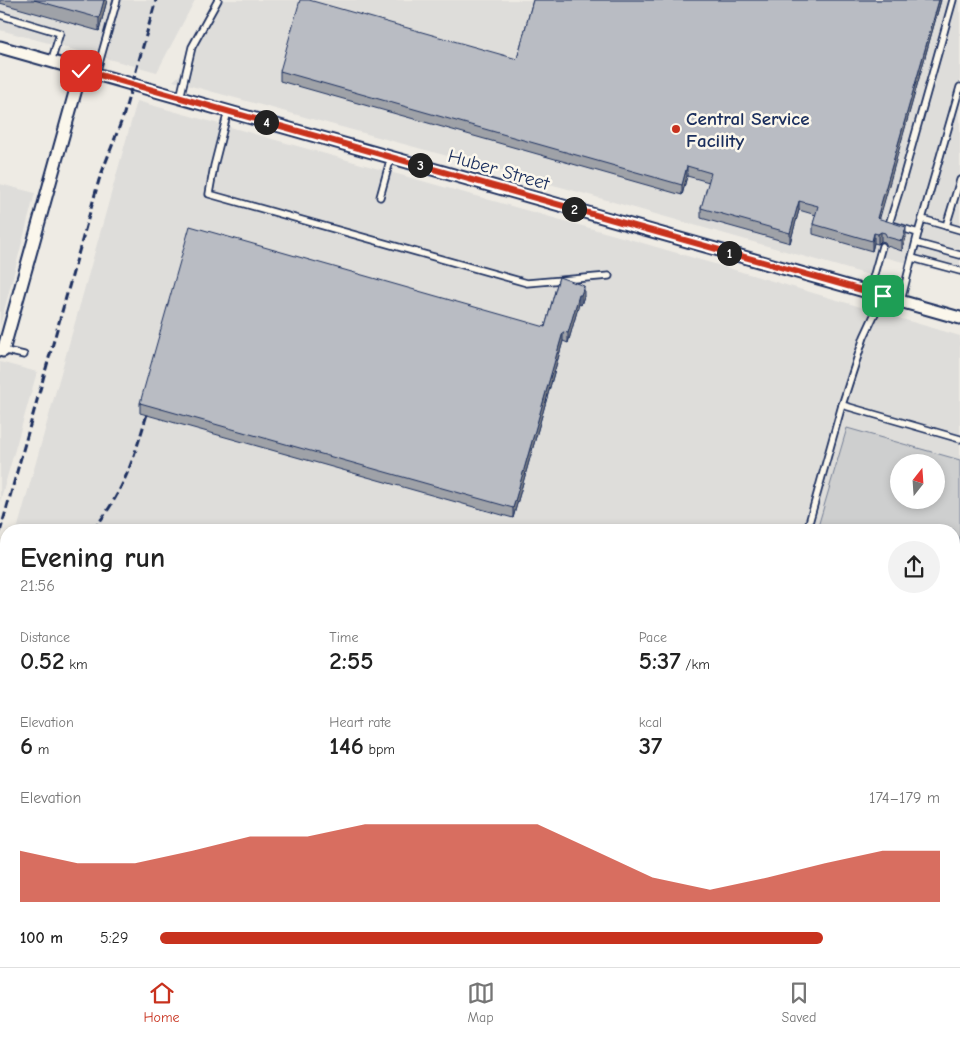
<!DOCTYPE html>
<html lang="en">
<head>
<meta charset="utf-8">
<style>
  body { margin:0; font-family:"Comic Neue",sans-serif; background:#f2f2f2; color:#222; height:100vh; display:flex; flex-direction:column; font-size:19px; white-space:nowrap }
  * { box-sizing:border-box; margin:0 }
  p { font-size:16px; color:#767676 }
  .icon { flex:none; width:28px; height:28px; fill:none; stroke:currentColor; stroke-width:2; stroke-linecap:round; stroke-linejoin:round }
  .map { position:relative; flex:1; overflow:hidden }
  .details { position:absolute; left:0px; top:524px; width:960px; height:444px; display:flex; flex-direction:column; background:#fff; border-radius:20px 20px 0 0; box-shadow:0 2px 8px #0003 }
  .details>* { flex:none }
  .needle { width:32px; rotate:17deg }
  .fabs { position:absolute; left:890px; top:454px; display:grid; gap:10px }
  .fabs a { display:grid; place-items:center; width:55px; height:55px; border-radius:50%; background:#fff; box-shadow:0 2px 8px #0003; font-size:25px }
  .pin { position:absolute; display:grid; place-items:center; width:42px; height:42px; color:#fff; margin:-21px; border-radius:10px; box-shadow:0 2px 8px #0006 }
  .km { position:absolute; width:25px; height:25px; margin:-12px; border-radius:50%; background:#222; color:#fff; font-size:14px; line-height:25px; text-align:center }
  .round { display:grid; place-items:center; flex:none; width:52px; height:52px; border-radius:26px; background:#f2f2f2 }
  .headline { display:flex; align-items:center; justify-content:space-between; height:85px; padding:0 20px }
  h1 { font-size:28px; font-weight:700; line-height:38px }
  .figures { display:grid; grid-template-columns:repeat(3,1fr); gap:8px; height:85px; padding:5px 20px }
  .figures div { display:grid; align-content:center }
  .figures b { font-size:25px; font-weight:700 }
  .figures small { font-size:14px; font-weight:400 }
  .figures p { font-size:14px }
  .chart { height:140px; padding:10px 20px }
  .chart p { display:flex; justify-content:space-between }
  .chart svg { width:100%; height:90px; margin-top:5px; fill:#c8321e; opacity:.7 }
  ul { padding:0 20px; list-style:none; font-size:16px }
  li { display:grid; grid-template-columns:80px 60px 1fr; align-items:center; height:38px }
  li i { height:12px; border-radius:6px; background:#c8321e }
  .dock { display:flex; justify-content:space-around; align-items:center; height:70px; border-top:1px solid #e0e0e0; background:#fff; font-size:14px; color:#767676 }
  .dock a { display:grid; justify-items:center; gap:2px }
  .dock .on { color:#c8321e }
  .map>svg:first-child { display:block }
</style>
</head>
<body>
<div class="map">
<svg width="960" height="967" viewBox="0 0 960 967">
  <rect width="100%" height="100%" fill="#eeebe4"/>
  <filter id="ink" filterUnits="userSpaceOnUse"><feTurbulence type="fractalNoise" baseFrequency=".02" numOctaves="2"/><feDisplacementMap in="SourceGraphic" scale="10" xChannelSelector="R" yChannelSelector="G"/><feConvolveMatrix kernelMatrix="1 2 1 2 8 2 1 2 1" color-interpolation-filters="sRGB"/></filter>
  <g filter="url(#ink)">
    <g fill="#deddda" fill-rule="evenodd">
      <path d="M0,0H195L157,72L0,30Z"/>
      <path d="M213,0H960V276L875,255L869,275L568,189L173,81L182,73L188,44Z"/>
      <path d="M137,101L629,239L960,336V838L954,848V530H17ZM899,462H936V500H899Z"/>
      <path d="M0,184L35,193L0,326Z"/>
      <path d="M0,362L37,372L0,502Z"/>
      <path d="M6,569V788L0,786V592Z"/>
      <path d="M0,812L6,814V961H255L253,967H0Z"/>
      <path d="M284,961H521L542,967H282Z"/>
      <path d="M620,961H800L799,967H641Z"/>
    </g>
    <path fill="#cecfcf" stroke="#747f96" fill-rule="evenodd" d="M847,428L960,460V606L954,604V530H817ZM899,462H936V500H899Z"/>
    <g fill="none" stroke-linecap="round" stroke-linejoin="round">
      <defs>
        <g id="service">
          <path d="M0,15L60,33L51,62"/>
          <path d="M96,74L117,0"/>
          <path d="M180,98L192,47L218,0"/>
          <path d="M228,111L214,166L209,194L527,283L609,276"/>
          <path d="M380,197L391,157"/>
          <path d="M922,219L960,230"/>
          <path d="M946,226L960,180"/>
          <path d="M918,233L960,87"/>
          <path d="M916,243L960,255"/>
          <path d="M912,258L960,271"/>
          <path d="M869,292L882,246"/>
          <path d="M901,301L918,233L889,224L899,192L953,0"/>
          <path d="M2,350L24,355"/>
          <path d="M842,405L960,439"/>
          <path d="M807,530L842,405L864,337L883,296"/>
          <path d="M0,922L3,925H6"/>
          <path d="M108,961L111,967"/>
          <path d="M367,961L386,967"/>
          <path d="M314,967L316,961"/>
        </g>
        <g id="minor">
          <path d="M0,47L960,318"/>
          <path d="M3,351L81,71"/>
          <path d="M0,801L6,803"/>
          <path d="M954,884L960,874"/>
          <path d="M576,961L595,967"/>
          <path d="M269,967L271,961"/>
          <path d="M921,967L922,961"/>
        </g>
      </defs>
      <use href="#service" stroke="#1b2f5e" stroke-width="9"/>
      <use href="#minor" stroke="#1b2f5e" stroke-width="15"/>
      <use href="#service" stroke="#fbf7ec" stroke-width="5.5"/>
      <use href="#minor" stroke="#fbf7ec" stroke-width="11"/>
      <g stroke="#1b2f5e" stroke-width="3" stroke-dasharray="8 4" stroke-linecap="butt">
        <path d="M93,530C123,494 134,458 147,414"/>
        <path d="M0,532L99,180L123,117L156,0"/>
        <path d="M0,620L6,612"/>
      </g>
    </g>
    <g fill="#9fa2a8" stroke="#1b2f5e">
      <path d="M0,0H107L99,31L0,3Z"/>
      <path d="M533,0H941L879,219L906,237L902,251L887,246L885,242L881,241L878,244L874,243L872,251L813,234V224L816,215L799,210L790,243L701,218V208L709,182L687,176L682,195L280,81V71L517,59Z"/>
      <path d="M559,277L584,296L581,305L579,304L568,343L563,341L513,518L140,413V403L545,327Z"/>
      <path d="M208,961H229L228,967Z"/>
      <path d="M657,961H785L783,967H677Z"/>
      <path d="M825,961H904L902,967H825Z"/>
    </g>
    <g fill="#828488" stroke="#1b2f5e">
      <path d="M104,0H107L99,31V18Z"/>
      <path d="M939,0H941L877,228V218Z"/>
      <path d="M687,166V176L682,195V185Z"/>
      <path d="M799,201V210L790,243V233Z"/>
      <path d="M906,227V237L902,251V241Z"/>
      <path d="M881,232V241L878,244V234Z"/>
      <path d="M874,233V243L872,251V241Z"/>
      <path d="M584,286V296L581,305V295Z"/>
      <path d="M579,295V304L568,343V333Z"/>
      <path d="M563,332V341L513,518V508Z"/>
      <path d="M960,788V798L954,809V799Z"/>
      <path d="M16,961H18V967H15Z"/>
      <path d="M782,961H785L783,967H780Z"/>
      <path d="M897,961H898V967H895Z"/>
      <path d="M901,961H904L902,967H901Z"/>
    </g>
    <g fill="#b9bcc3" stroke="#1b2f5e">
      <path d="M34,0H104L99,18Z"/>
      <path d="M300,0H309L517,59L533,0H939L877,218L906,227L902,241L887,237L885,233L881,232L878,234L874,233L872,241L813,224L818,206L799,201L790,233L701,208L711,173L687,166L682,185L280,71Z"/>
      <path d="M190,226L545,327L559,277L584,286L581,295H579L568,333L563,332L513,508L140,403Z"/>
      <path d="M954,604L960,606V788L954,799Z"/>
      <path d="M0,950L6,952V961H16L15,967H0Z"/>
      <path d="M692,961H782L780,967H712Z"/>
      <path d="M843,961H897L895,967H849L850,963Z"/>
    </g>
  </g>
  <g fill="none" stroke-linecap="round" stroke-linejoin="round" filter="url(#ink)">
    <defs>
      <path id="route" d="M81,71L96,74L883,296"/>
    </defs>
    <use href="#route" stroke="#fff" stroke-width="10"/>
    <use href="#route" stroke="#c8321e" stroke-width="6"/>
  </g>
  <circle fill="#c8321e" stroke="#fbf7ec" stroke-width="2" cx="676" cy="129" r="5"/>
  <g text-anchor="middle" stroke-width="5" stroke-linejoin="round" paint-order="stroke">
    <g font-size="19" font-weight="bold" fill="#1b2f5e" stroke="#fbf7ec" text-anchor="start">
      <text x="686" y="125">Central Service<tspan x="686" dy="22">Facility</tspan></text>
    </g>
    <g font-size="19" fill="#1b2f5e" stroke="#fbf7ec">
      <text transform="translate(499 169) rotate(16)" y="7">Huber Street</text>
    </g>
  </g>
</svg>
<div class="fabs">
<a><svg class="needle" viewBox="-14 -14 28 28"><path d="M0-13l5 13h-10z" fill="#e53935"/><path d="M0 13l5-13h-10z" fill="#767676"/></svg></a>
</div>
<div class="pin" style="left:883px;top:296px;background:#1e9e55"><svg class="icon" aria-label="arrive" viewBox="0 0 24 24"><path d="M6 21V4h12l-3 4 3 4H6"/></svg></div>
<div class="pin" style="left:81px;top:71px;background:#d93025"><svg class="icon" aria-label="check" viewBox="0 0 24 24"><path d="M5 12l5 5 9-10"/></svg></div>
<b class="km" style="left:729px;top:253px">1</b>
<b class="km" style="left:574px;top:209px">2</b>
<b class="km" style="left:420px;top:165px">3</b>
<b class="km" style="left:266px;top:122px">4</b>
<section class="details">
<div class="headline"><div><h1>Evening run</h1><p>21:56</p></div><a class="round"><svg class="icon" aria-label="share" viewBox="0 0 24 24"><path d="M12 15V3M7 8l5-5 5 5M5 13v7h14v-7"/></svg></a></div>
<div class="figures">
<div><p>Distance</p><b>0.52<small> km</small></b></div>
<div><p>Time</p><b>2:55</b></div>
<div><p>Pace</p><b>5:37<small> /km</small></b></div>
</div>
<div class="figures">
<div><p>Elevation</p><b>6<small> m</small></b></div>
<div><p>Heart rate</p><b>146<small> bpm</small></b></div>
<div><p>kcal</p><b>37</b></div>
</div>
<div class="chart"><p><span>Elevation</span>174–179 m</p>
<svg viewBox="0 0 160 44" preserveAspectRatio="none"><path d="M0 44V19L10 25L20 25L30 19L40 12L50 12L60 6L70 6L80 6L90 6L100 19L110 32L120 38L130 32L140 25L150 19L160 19V44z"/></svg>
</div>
<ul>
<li><b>100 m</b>5:29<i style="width:85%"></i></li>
</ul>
</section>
</div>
<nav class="dock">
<a class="on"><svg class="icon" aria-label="home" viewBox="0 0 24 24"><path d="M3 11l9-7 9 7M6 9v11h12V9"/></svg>Home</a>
<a><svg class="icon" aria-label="map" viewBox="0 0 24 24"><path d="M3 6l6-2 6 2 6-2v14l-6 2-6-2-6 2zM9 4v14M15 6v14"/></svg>Map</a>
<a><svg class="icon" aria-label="saved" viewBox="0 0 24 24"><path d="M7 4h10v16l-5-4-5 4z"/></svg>Saved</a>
</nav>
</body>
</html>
